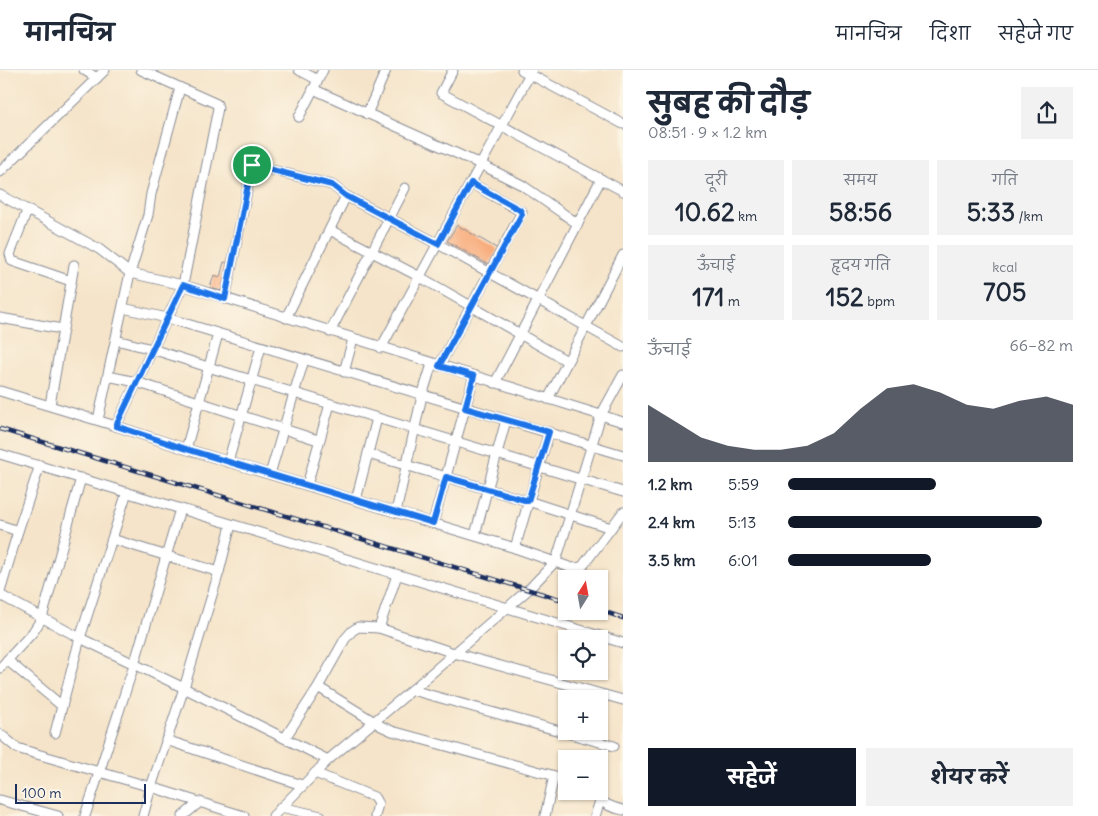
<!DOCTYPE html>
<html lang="hi">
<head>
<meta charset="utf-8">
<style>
  body { margin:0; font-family:Delius,"Playpen Sans Deva",sans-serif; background:#f2f2f3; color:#1f2937; height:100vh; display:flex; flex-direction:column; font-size:19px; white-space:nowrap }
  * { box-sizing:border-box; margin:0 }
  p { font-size:16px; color:#747a83 }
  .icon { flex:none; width:28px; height:28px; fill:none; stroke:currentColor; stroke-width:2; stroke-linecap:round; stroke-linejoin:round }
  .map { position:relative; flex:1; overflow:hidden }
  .sheet { display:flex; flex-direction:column; background:#fff; width:475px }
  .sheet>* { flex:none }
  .needle { width:32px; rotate:11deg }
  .fabs { position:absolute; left:558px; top:500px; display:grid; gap:10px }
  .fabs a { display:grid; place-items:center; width:50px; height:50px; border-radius:0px; background:#fff; box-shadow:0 1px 4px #0004; font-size:25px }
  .scale { position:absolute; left:15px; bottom:12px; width:131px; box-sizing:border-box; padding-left:5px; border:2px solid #1b2f5e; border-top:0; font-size:14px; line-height:18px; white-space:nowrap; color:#1b2f5e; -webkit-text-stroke:4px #fcf5e5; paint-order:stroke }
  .pin { position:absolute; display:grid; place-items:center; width:42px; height:42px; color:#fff; margin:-21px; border:2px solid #fff; border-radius:50%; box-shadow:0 1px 5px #0007 }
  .round { display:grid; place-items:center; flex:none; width:52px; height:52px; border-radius:0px; background:#f2f2f3 }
  .overview { display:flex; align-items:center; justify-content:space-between; height:85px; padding:0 25px }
  h1 { font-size:28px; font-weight:700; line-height:38px }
  .metrics { display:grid; grid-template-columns:repeat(3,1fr); gap:8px; height:85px; padding:5px 25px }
  .metrics div { display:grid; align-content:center; border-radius:0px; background:#f2f2f3; text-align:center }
  .metrics b { font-size:25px; font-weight:700 }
  .metrics small { font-size:14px; font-weight:400 }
  .metrics p { font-size:14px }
  .chart { height:140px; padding:10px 25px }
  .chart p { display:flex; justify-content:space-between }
  .chart svg { width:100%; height:90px; margin-top:5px; fill:#111827; opacity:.7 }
  .button { display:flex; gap:10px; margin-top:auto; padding:10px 25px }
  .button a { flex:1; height:58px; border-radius:0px; background:#111827; color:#fff; font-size:20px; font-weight:700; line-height:58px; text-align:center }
  .button a+a { background:#f2f2f3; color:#1f2937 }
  ul { padding:0 25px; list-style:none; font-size:16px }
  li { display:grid; grid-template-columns:80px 60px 1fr; align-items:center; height:38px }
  li i { height:12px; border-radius:6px; background:#111827 }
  header { display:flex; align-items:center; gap:30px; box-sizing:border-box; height:70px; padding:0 25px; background:#fff; border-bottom:1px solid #e0e1e3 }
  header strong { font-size:24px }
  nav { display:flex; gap:28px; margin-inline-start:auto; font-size:18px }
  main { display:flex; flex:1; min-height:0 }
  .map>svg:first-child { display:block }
</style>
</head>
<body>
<header>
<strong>मानचित्र</strong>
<nav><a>मानचित्र</a><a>दिशा</a><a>सहेजे गए</a></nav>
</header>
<main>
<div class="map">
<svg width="623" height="746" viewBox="0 0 623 746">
  <rect width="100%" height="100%" fill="#fcf5e5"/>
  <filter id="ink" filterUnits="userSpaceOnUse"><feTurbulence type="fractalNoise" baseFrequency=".02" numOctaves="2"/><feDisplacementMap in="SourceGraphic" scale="10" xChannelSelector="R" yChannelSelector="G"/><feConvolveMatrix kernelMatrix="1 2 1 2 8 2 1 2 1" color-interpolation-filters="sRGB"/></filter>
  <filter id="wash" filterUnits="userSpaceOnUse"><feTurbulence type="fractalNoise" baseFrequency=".0096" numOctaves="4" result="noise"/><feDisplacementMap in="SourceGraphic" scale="20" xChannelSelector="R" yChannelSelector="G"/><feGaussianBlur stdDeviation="1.12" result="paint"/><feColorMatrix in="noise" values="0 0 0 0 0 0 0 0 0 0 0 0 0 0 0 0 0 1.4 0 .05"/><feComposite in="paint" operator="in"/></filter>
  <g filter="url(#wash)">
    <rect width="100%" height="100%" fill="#f5e4c9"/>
    <g id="blocks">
      <g fill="#f8ac7b">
        <path d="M457,155L498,179L489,195L447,171Z"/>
        <path d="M224,192L232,194L225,222L210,218L214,205L220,207Z"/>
      </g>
    </g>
  </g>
  <g filter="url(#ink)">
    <use href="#blocks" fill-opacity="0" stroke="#888a94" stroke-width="1"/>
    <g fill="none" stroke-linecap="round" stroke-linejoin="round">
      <defs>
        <g id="minor">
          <path d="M84,0L97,8"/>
          <path d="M299,0L318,10L323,0"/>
          <path d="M453,0L441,23L623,121"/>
          <path d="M522,0L623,54"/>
          <path d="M313,19L480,94L522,115L578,154"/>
          <path d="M367,44L386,0"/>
          <path d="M299,47L318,10"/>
          <path d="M252,95L332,115L346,126L438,174L623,277"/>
          <path d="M0,102L105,0"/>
          <path d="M0,125L99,179L130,203L183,215L623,352"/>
          <path d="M27,141L10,184L12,191L71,211"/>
          <path d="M330,160L420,207L567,291"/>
          <path d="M225,229L255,82"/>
          <path d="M123,238L167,248L623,385"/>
          <path d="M0,248L62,259"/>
          <path d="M286,248L346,126"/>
          <path d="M330,262L405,118"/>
          <path d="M116,270L152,279L208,297L623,422"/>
          <path d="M381,278L532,0"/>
          <path d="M439,296L522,142L471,113"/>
          <path d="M344,302L353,269"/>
          <path d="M108,306L136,312L318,370"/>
          <path d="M495,313L601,109"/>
          <path d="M0,321L116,356L186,379L515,478L572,498L582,497L623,442"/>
          <path d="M548,329L623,185"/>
          <path d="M50,335L74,195"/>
          <path d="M98,350L130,203L148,145L151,124L180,18"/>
          <path d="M116,356L183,215L218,38L217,34L141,0"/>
          <path d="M186,379L218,264"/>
          <path d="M0,384L623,573"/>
          <path d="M368,384L528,431L611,458"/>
          <path d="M228,392L261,277"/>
          <path d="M270,404L304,290"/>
          <path d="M307,415L330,334"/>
          <path d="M356,430L377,348"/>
          <path d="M396,442L422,326L432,294"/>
          <path d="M433,453L474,306"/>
          <path d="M0,455L18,461L40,395"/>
          <path d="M475,465L506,350"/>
          <path d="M112,469L219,502L231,455"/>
          <path d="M515,478L549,362"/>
          <path d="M0,522L18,461"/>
          <path d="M0,525L80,568L184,618L328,690"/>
          <path d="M379,558L397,505"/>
          <path d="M7,590L62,636"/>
          <path d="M0,598L33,562L42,548L81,408"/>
          <path d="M318,617L381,656L392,661L566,709"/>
          <path d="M412,620L614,676"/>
          <path d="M55,663L80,568L127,422"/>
          <path d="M0,664L17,678L30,682L151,717L244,746"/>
          <path d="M285,668L318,617L345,569L352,561L358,557L379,558L454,583L623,630"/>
          <path d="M166,670L302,715"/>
          <path d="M315,703L374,727L378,734L375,746"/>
          <path d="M593,721C600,733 610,737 623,740"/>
          <path d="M0,730L58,746"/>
          <path d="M281,737L321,746"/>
          <path d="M85,746L134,595L180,439"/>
          <path d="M143,746L151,717L184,618L219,502"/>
          <path d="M183,746L200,732"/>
          <path d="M273,746L328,690L412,620L529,519L556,491L601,345L623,305"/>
          <path d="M545,746L554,706"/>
          <path d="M595,746L600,731"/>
        </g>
      </defs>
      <use href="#minor" stroke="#888a94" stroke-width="11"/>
      <use href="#minor" stroke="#fff" stroke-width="9"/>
      <defs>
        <g id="rail">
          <path d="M0,359L566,531"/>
          <path d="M599,540L623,548"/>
        </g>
      </defs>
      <use href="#rail" stroke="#1b2f5e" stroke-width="4.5"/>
      <use href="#rail" stroke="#fcf5e5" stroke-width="2.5" stroke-dasharray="8" stroke-linecap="butt"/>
    </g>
  </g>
  <g fill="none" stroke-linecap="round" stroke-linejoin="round" filter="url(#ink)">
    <defs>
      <path id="route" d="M252,95L332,115L346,126L438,174L471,113L520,140L522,144L439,296L474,306L465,338L549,362L528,431L446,407L433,453L186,379L116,356L183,215L225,229Z"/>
    </defs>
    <use href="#route" stroke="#fff" stroke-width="10"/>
    <use href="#route" stroke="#1a73e8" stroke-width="6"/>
  </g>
</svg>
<div class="fabs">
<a><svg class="needle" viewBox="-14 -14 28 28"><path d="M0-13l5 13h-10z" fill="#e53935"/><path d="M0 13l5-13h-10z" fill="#747a83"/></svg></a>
<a><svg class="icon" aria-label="locate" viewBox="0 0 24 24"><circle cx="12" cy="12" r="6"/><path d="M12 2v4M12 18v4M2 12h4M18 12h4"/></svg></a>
<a>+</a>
<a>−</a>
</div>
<div class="scale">100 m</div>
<div class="pin" style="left:252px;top:95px;background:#1e9e55"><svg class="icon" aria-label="arrive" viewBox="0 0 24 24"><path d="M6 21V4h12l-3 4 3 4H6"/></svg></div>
</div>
<section class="sheet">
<div class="overview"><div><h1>सुबह की दौड़</h1><p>08:51 · 9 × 1.2 km</p></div><a class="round"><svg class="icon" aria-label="share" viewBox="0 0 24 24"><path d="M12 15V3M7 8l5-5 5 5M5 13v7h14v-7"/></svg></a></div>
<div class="metrics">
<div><p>दूरी</p><b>10.62<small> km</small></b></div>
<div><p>समय</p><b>58:56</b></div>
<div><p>गति</p><b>5:33<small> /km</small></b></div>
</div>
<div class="metrics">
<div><p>ऊँचाई</p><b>171<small> m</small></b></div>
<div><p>हृदय गति</p><b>152<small> bpm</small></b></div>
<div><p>kcal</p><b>705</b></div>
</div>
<div class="chart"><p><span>ऊँचाई</span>66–82 m</p>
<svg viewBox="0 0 160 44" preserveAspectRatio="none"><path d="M0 44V16L10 24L20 32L30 36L40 38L50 38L60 36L70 30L80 18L90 8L100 6L110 10L120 16L130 18L140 14L150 12L160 16V44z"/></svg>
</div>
<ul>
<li><b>1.2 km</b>5:59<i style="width:52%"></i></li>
<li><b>2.4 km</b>5:13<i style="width:89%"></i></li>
<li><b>3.5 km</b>6:01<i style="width:50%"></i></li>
</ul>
<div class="button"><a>सहेजें</a><a>शेयर करें</a></div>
</section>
</main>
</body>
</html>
